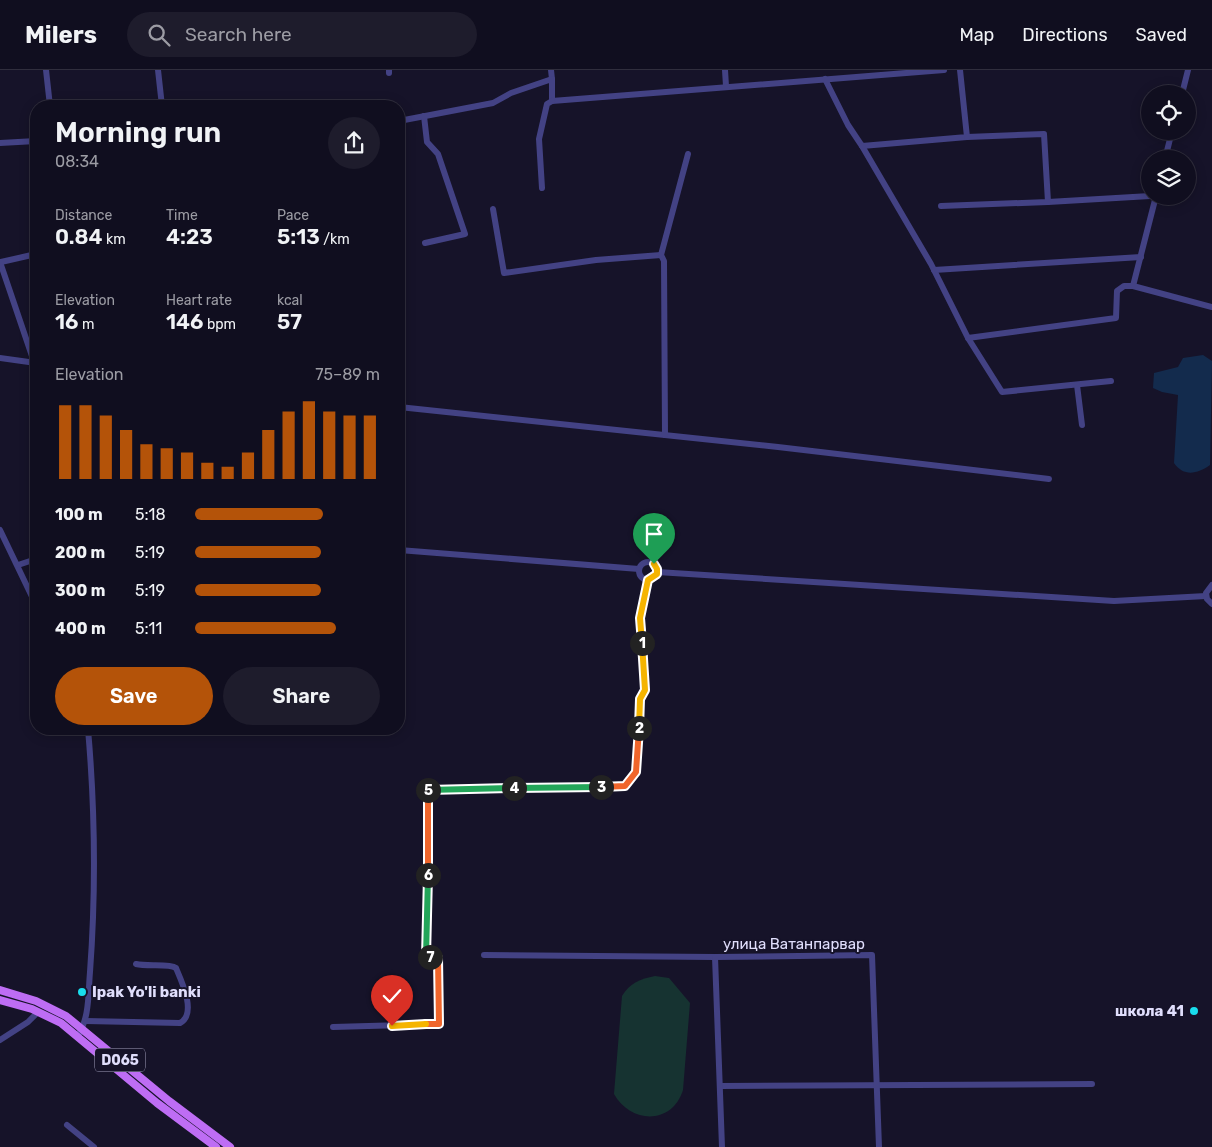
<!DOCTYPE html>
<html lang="en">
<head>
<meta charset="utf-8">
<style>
  body { margin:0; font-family:Rubik,sans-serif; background:#1e1c2c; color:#f1f3f6; height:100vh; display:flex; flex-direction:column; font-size:19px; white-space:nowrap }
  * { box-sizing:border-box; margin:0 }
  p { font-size:16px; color:#9c9ca4 }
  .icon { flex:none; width:28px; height:28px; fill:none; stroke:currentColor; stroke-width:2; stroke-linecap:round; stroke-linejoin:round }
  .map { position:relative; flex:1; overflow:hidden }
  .side { position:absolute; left:30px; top:30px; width:375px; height:635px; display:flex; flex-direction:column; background:#100e1f; border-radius:20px; box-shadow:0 2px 12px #0003,0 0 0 1px #302e3d }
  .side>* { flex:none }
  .fabs { position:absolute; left:1141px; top:15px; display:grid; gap:10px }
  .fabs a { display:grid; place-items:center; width:55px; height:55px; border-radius:50%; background:#100e1f; box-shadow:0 2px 12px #0003,0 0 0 1px #302e3d; font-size:25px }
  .pin { position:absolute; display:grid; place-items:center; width:42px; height:42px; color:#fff; margin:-51px -21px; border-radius:50% 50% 50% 0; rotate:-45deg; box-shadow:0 0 5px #0007 }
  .pin .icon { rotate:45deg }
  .km { position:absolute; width:25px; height:25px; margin:-12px; border-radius:50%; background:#222; color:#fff; font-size:14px; line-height:25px; text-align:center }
  .round { display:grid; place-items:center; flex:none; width:52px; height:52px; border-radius:26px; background:#1e1c2c }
  .summary { display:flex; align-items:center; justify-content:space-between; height:85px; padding:0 25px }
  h1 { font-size:28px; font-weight:600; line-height:38px }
  .stats { display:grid; grid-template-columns:repeat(3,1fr); gap:8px; height:85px; padding:5px 25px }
  .stats div { display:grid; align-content:center }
  .stats b { font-size:21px; font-weight:600 }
  .stats small { font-size:14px; font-weight:400 }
  .stats p { font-size:14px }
  .chart { height:140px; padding:10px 25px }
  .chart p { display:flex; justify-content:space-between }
  .chart svg { width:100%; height:90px; margin-top:5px; stroke:#b45309; stroke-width:6 }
  .button { display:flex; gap:10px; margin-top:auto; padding:10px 25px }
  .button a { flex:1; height:58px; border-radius:30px; background:#b45309; color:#fff; font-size:20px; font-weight:600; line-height:58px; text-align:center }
  .button a+a { background:#1e1c2c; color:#f1f3f6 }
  ul { padding:0 25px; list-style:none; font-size:16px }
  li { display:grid; grid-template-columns:80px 60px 1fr; align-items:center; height:38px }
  li i { height:12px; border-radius:6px; background:#b45309 }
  header { display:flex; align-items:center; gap:30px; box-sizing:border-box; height:70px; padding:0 25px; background:#100e1f; border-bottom:1px solid #302e3d }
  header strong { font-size:24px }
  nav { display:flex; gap:28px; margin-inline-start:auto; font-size:18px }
  .search { width:350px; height:45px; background:#1e1c2c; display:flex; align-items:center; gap:12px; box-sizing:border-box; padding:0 18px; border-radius:28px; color:#9c9ca4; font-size:19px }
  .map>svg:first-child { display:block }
</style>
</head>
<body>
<header>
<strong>Milers</strong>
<div class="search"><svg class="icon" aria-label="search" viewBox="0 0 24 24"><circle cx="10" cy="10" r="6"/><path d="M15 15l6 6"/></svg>Search here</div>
<nav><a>Map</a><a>Directions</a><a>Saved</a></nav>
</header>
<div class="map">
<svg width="1212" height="1077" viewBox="0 0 1212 1077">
  <rect width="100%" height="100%" fill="#161329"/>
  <path fill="#163331" d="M655,906L669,908L690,933L683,1020C672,1055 631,1054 614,1024L622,926C630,913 640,909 655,906Z"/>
  <path fill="#132b4d" d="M1203,285L1212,291L1210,395C1197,404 1184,407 1174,393L1178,325L1162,322L1153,318L1154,303L1178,297L1183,288Z"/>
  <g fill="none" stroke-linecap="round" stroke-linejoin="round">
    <g stroke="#434284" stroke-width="6">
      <path d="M46,0L50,36"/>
      <path d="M158,0L162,36"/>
      <path d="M389,0V3"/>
      <path d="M551,0L552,9"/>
      <path d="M725,0L726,16"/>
      <path d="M825,9L848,55L862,76L967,67L960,0"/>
      <path d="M1182,24L1188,0"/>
      <path d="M424,46L427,72L438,84L465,164L425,173"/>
      <path d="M399,51L493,33L511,23L552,9V31L944,0"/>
      <path d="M0,73L36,71"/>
      <path d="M862,76L931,194L968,268L1002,322L1111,311"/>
      <path d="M1165,89L1172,61"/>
      <path d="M542,118L539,69L547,34L552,31"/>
      <path d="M1048,132L1150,126"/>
      <path d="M941,136L1048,132L1044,64L967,67"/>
      <path d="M493,139L504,203L596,190L661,185"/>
      <path d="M0,192L34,292"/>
      <path d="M1,192L36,184"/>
      <path d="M934,200L1141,187"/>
      <path d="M1133,216L1156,126"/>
      <path d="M968,268L1116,248L1117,221L1124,216H1133L1212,237"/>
      <path d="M0,288L36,293"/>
      <path d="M399,310L403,338"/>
      <path d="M1077,315L1082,355"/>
      <path d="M399,337L778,377L1049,409"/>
      <path d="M665,365L664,191L661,185L688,84"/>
      <path d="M0,460L36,535"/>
      <path d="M399,480L639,499"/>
      <circle cx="648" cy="501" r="9"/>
      <path d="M18,495L36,489"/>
      <path d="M657,502L1114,531L1206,526"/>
      <path d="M1212,515L1206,523L1207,529L1212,534"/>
      <path d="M484,885L715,887"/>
      <path d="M86,951L180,953C197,944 182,912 176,898C169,893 147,897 136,894"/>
      <path d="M333,957L439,954L438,888L426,887L427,720L625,716L636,702L640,629L645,620L640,548L648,510"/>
      <path d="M77,967C90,948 88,924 90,902C96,821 95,739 88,659"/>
      <path d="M0,970L28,952L38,942"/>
      <path d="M720,1016L1092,1014"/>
      <path d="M67,1055L94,1077"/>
      <path d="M722,1077L715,887L872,885L879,1077"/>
    </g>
    <g stroke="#be6df4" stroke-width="8">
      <path d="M0,920L36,931L66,946L169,1031L230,1077"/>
      <path d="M0,930L32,939L61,953L157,1033L216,1077"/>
    </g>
  </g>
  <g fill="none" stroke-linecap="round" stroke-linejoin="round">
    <defs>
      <path id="split-1" d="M642,573L640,548L648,510L657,504V499L654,494"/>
      <path id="split-2" d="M639,658L640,629L645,620L642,573"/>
      <path id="split-3" d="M601,717L625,716L636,702L639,658"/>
      <path id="split-4" d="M514,718L601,717"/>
      <path id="split-5" d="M428,720L514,718"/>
      <path id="split-6" d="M428,805V720"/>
      <path id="split-7" d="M428,805L426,887H430"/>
      <path id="split-8" d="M426,954H439L438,888L430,887"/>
      <path id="split-9" d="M392,956L426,954"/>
    </defs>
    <use href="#split-1" stroke="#fff" stroke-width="10"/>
    <use href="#split-2" stroke="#fff" stroke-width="10"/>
    <use href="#split-3" stroke="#fff" stroke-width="10"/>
    <use href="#split-4" stroke="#fff" stroke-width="10"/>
    <use href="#split-5" stroke="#fff" stroke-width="10"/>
    <use href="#split-6" stroke="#fff" stroke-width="10"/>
    <use href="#split-7" stroke="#fff" stroke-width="10"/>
    <use href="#split-8" stroke="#fff" stroke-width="10"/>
    <use href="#split-9" stroke="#fff" stroke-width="10"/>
    <use href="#split-1" stroke="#f5b400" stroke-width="6"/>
    <use href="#split-2" stroke="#f5b400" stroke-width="6"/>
    <use href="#split-3" stroke="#f0652b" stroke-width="6"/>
    <use href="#split-4" stroke="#22a559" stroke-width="6"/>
    <use href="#split-5" stroke="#22a559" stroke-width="6"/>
    <use href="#split-6" stroke="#f0652b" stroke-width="6"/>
    <use href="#split-7" stroke="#22a559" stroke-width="6"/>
    <use href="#split-8" stroke="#f0652b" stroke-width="6"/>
    <use href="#split-9" stroke="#f5b400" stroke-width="6"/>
  </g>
  <g fill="#19dded" stroke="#161329" stroke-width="2">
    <circle cx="82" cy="922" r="5"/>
    <circle cx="1194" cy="941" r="5"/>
  </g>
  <g text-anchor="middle" stroke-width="4" stroke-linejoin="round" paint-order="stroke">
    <rect fill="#161329" stroke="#a3a1bd" stroke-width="1" x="95" y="978.5" width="50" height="23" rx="4"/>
    <g font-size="14" font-weight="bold" fill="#e0defc">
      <text x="120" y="995">D065</text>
    </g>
    <g font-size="15" fill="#e0defc" stroke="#161329">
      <text x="794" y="879">улица Ватанпарвар</text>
    </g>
    <g font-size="15" font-weight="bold" fill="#e0defc" stroke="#161329" text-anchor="start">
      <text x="92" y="927">Ipak Yo'li banki</text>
      <text x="1184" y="946" text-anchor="end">школа 41</text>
    </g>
  </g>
</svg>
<div class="fabs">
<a><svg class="icon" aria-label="locate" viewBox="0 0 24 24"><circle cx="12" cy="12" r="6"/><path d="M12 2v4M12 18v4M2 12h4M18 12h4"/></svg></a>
<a><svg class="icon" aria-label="layers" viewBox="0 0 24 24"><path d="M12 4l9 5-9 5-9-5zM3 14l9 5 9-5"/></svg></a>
</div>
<div class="pin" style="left:654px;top:494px;background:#1e9e55"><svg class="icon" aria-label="arrive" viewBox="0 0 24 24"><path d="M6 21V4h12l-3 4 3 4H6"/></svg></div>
<div class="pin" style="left:392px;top:956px;background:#d93025"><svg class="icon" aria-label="check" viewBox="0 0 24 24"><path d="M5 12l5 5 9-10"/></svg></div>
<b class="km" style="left:642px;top:573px">1</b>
<b class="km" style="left:639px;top:658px">2</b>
<b class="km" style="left:601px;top:717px">3</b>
<b class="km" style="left:514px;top:718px">4</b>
<b class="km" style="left:428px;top:720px">5</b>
<b class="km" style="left:428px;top:805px">6</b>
<b class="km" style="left:430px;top:887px">7</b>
<section class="side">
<div class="summary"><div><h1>Morning run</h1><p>08:34</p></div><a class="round"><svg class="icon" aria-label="share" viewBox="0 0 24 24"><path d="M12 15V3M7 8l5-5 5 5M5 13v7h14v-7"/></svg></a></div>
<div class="stats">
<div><p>Distance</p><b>0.84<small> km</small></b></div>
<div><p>Time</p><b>4:23</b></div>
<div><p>Pace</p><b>5:13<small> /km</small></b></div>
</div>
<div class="stats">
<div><p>Elevation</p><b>16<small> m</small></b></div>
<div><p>Heart rate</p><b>146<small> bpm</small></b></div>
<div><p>kcal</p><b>57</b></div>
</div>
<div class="chart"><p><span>Elevation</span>75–89 m</p>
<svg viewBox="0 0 160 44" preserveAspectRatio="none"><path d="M5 44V8M15 44V8M25 44V13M35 44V20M45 44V27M55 44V29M65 44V31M75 44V36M85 44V38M95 44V31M105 44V20M115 44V11M125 44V6M135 44V11M145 44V13M155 44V13"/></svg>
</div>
<ul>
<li><b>100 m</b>5:18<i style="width:69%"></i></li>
<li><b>200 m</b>5:19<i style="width:68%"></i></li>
<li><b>300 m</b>5:19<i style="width:68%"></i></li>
<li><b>400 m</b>5:11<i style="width:76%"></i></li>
</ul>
<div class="button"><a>Save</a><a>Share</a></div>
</section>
</div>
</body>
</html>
